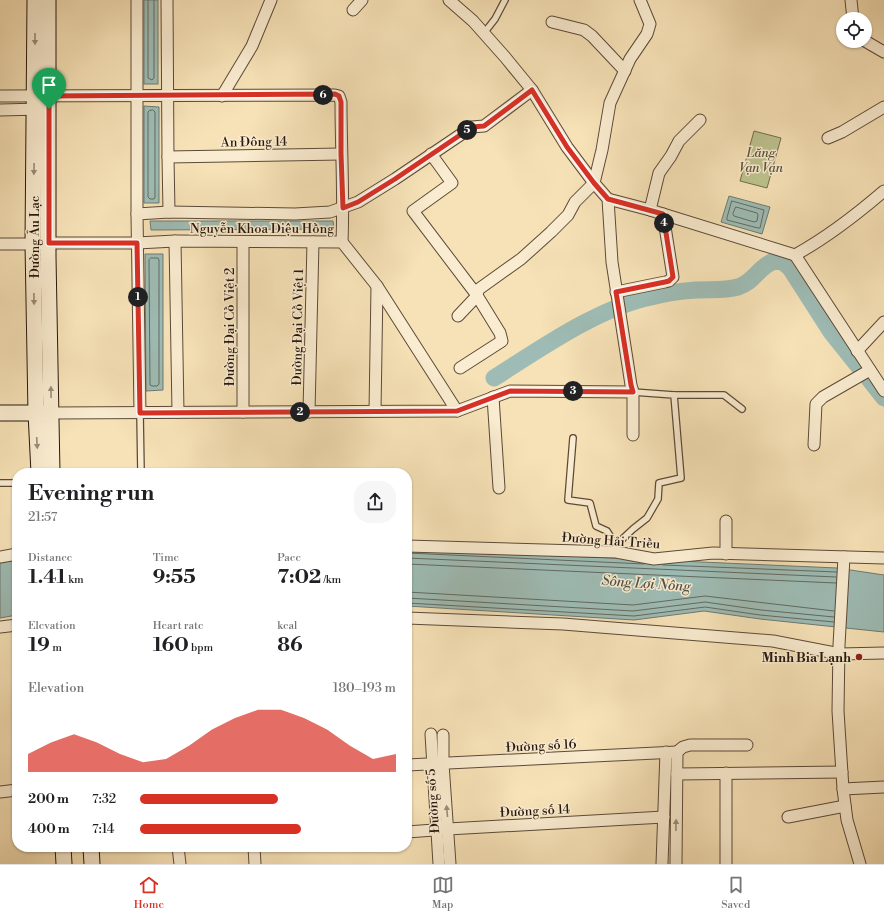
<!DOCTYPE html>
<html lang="en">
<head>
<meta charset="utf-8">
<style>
  body { margin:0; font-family:"Libre Bodoni",serif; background:#f6f6f6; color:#202124; height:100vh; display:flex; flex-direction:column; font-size:15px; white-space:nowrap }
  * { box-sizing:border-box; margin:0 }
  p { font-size:13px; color:#757577 }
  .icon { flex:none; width:22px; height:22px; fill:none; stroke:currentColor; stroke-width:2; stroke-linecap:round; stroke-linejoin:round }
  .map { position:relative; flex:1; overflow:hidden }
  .drawer { position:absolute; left:12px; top:468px; width:400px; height:384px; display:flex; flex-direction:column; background:#fff; border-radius:16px; box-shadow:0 1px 3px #0004 }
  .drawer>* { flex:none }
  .fabs { position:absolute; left:836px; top:12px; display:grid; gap:8px }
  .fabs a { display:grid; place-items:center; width:36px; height:36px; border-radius:50%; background:#fff; box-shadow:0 1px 3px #0004; font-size:20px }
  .pin { position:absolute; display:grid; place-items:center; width:34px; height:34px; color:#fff; margin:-41px -17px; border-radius:50% 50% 50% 0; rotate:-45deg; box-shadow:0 0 4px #0007 }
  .pin .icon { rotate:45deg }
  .km { position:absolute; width:20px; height:20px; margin:-10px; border-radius:50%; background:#222; color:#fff; font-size:11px; line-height:20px; text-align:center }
  .round { display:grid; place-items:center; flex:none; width:42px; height:42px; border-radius:16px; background:#f6f6f6 }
  .overview { display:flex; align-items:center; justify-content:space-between; height:68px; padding:0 16px }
  h1 { font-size:22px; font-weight:700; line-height:30px }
  .stats { display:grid; grid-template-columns:repeat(3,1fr); gap:6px; height:68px; padding:4px 16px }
  .stats div { display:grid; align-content:center }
  .stats b { font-size:20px; font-weight:700 }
  .stats small { font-size:11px; font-weight:400 }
  .stats p { font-size:11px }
  .chart { height:112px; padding:8px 16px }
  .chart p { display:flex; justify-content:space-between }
  .chart svg { width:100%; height:72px; margin-top:4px; fill:#d93025; opacity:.7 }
  ul { padding:0 16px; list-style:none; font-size:13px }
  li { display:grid; grid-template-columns:64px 48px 1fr; align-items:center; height:30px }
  li i { height:10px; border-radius:5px; background:#d93025 }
  .tab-bar { display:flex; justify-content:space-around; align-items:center; height:56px; border-top:1px solid #e0e0e0; background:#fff; font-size:11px; color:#757577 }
  .tab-bar a { display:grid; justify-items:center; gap:2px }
  .tab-bar .current { color:#d93025 }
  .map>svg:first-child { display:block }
</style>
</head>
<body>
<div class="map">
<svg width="884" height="864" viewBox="0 0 884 864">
  <rect width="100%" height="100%" fill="#f7e2b7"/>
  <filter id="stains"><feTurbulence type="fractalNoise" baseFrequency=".005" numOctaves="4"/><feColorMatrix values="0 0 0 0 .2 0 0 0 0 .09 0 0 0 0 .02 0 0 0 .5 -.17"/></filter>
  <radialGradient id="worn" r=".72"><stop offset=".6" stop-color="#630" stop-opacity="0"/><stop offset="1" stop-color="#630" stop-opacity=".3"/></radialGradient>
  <path fill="#bdc38e" stroke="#726d4e" d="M754,131L781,138L767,188L740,181Z"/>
  <g fill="#9ebcb5" stroke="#6e7a72">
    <rect x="144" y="0" width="14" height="84"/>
    <path d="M144,106L159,107V203H144Z"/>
    <path d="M729,196L770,207L762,234L721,222Z"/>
    <path d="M150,221H333L334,229L151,230Z"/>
    <path d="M145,254H163V390L146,391Z"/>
    <path d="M407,549L837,568L884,575V632L760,619L704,611L634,620L407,606Z"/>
    <path d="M17,560V615L0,618V562Z"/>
  </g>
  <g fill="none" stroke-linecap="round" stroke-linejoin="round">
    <g stroke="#626a61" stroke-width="1">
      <path d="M148,0V78L152,80L154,78V0"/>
      <path d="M153,110L155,112V197L154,199H150L148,197V112L149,111Z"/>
      <path d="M732,201L764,210L760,228H758L727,220V218Z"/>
      <path d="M736,207L757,213L758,215L757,221L754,222L734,216L733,214Z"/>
      <path d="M151,258H158L159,260V384L157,386H152L150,385L149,260Z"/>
      <path d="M407,553L644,564"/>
      <path d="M407,558L836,577"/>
      <path d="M407,564L836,583"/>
      <path d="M663,565L837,572"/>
      <path d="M407,592L633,605L705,596L834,611"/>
      <path d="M407,598L633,611L705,602L761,610L834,617"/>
      <path d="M407,603L634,616L705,607L760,615L834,622"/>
    </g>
    <g stroke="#9ebcb5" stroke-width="17">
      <path d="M494,378C540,349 598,308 651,297C665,293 681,291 696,290C711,289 724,291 738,287C753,283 759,267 772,262C775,261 779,262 782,261L790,268L831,332L859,367"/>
      <path d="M869,379L884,398"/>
    </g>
    <defs>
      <g id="lane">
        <path d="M484,33L495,19L505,0"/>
        <path d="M674,395H724L742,409"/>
        <path d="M140,413L141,473"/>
        <path d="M573,438L568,500L590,503L596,526L607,531L616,545"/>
        <path d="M0,483H17"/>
        <path d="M616,552V545L633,529L647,518L658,499L659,483L681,478L674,395L633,392"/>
      </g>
      <g id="street">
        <path d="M137,0V214L140,413"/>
        <path d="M167,0L168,157L169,212"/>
        <path d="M449,0L473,21L505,57L532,90L567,147L594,183L575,202L568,215L551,232L521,259L479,289L475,298L458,316"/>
        <path d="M851,0L853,19"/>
        <path d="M353,10L362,0"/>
        <path d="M552,22L584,30L592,36L625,71"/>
        <path d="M865,41L884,52"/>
        <path d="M0,96L335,95L339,96L341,102C341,149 344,195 342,242"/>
        <path d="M222,96L252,46L271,0"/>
        <path d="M0,110L41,109"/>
        <path d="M828,138L842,132L884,107"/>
        <path d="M431,154L452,183L413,211L476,294L500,333L502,341L460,368"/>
        <path d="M168,157L341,154"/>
        <path d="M608,199L650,210L795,255L884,391"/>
        <path d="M650,210L659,173L671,156L679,141L700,120"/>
        <path d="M137,214L169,212L295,214L330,212L358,202L395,179L472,127L484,126L532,90"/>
        <path d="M175,241L178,412"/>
        <path d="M243,242V412"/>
        <path d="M0,244H33L49,243H137L175,241L342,242L377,286L457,411"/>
        <path d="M795,255C828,237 856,215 884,191"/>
        <path d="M616,292L665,282L669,281L673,277L663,214"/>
        <path d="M857,351L884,322"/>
        <path d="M493,397L499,488"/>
        <path d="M375,411L377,286"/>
        <path d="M309,412L313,242"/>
        <path d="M51,413L457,411L510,391L633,392"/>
        <path d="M633,435V392L631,385L612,262L608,199L594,183L602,150L610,103L630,59L647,34L650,24L640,0"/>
        <path d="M814,445L816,404L823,397L870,370"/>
        <path d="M726,521V554"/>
        <path d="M407,546L616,552L654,559L713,553L884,558"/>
        <path d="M0,557L17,554"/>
        <path d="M844,557L839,645L838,711L843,789L847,820L860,864"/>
        <path d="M407,618L563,624L773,641L840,654L884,653"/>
        <path d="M0,627L17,625"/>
        <path d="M431,734L439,864"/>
        <path d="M443,735V764L450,864"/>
        <path d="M677,752L683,747L690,745H747"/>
        <path d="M407,765L677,752"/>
        <path d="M726,773V864"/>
        <path d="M677,774L842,772"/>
        <path d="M843,789L884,787"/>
        <path d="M0,792L17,790"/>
        <path d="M788,817L845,806"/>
        <path d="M407,832L448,829L664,817"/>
        <path d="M178,847L180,864"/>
        <path d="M254,847L255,864"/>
        <path d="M662,864L666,752"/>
        <path d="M676,864L677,752"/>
      </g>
      <g id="secondary">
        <path d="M35,0L33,244L36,413L39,473"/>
        <path d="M48,0V257L52,473"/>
        <path d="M0,413H46"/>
        <path d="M63,847L64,864"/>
        <path d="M91,847L92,864"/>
      </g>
    </defs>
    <use href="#lane" stroke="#5b4a38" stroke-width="8"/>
    <use href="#street" stroke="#5b4a38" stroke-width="13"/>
    <use href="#secondary" stroke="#27170d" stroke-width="17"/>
    <use href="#lane" stroke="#faecd0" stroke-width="5.5"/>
    <use href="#street" stroke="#faecd0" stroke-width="11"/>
    <use href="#secondary" stroke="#faecd0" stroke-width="15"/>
  </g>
  <defs><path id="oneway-solid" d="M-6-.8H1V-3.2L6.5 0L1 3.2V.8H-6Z"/></defs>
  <g fill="#9b8c78">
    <use href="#oneway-solid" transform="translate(35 39) rotate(90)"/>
    <use href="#oneway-solid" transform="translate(34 169) rotate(91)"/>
    <use href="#oneway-solid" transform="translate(34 299) rotate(89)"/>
    <use href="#oneway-solid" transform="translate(51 392) rotate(-91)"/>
    <use href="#oneway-solid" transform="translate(37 443) rotate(87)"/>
    <use href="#oneway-solid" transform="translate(447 811) rotate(-95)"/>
    <use href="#oneway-solid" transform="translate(676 825) rotate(-89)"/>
  </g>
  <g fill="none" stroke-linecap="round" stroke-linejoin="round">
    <defs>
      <path id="route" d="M532,90L567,147L594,183L608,199L663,214L673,277L669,281L665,282L616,292L631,385L633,392L510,391L457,411L140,413L137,243H49V96L335,94L339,96L341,102V154L343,208L358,202L395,179L472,127L484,126Z"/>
    </defs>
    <use href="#route" stroke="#fff" stroke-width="8"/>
    <use href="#route" stroke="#d93025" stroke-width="5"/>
  </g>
  <circle fill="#8f2418" stroke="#faecd0" stroke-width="1.5" cx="859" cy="657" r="4"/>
  <g text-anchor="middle" stroke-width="3" stroke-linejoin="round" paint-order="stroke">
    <g font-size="13" fill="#27170d" stroke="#faecd0">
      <text transform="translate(254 141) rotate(-1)" y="5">An Đông 14</text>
      <text x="262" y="233">Nguyễn Khoa Diệu Hồng</text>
      <text transform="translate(34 237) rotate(-90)" y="5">Đường Âu Lạc</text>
      <text transform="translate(229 327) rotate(-90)" y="5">Đường Đại Cồ Việt 2</text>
      <text transform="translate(297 327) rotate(-89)" y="5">Đường Đại Cồ Việt 1</text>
      <text transform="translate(611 540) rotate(4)" y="5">Đường Hải Triều</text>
      <text transform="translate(541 745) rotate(-3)" y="5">Đường số 16</text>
      <text transform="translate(432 801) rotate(-94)" y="5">Đường số 5</text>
      <text transform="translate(535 810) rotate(-3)" y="5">Đường số 14</text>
    </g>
    <g font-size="13" font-style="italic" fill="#5c533a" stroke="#faecd0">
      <text x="761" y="157">Lăng<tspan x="761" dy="15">Vạn Vạn</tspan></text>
    </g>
    <g font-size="13" font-weight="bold" fill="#27170d" stroke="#faecd0" text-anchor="end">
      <text x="851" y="662">Minh Bia Lạnh</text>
    </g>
    <g font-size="14" font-style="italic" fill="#515148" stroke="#faecd0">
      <text transform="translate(646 583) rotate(4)" y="5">Sông Lợi Nông</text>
    </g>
  </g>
  <rect width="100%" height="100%" filter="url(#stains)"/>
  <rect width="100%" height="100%" fill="url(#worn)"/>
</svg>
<div class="fabs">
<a><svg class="icon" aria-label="locate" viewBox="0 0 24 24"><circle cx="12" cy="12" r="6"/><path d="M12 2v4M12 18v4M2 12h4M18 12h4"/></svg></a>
</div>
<div class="pin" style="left:49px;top:109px;background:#1e9e55"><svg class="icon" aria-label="arrive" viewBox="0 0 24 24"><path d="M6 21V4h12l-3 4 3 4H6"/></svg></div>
<b class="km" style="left:138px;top:297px">1</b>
<b class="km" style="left:300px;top:412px">2</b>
<b class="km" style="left:573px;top:391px">3</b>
<b class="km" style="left:664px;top:223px">4</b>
<b class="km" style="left:467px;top:130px">5</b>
<b class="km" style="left:323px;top:95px">6</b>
<section class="drawer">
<div class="overview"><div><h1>Evening run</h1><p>21:57</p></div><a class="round"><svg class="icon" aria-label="share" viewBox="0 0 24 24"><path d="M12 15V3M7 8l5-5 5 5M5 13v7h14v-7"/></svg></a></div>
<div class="stats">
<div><p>Distance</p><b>1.41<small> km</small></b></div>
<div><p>Time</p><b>9:55</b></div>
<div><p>Pace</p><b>7:02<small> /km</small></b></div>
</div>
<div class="stats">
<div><p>Elevation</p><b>19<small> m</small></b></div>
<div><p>Heart rate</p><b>160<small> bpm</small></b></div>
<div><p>kcal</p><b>86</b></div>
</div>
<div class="chart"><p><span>Elevation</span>180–193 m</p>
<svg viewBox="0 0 160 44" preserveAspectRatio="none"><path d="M0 44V33L10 26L20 21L30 26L40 33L50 38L60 36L70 28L80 18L90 11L100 6L110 6L120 11L130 18L140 28L150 36L160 33V44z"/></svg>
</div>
<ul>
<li><b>200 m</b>7:32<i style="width:54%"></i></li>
<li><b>400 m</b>7:14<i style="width:63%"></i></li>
</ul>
</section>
</div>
<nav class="tab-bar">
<a class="current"><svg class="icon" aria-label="home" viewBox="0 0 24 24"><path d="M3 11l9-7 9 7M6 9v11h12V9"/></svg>Home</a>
<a><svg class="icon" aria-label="map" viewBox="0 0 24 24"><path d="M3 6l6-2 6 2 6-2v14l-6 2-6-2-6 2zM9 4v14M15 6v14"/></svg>Map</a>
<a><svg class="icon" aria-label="saved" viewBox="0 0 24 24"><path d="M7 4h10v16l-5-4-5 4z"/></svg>Saved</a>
</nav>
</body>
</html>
